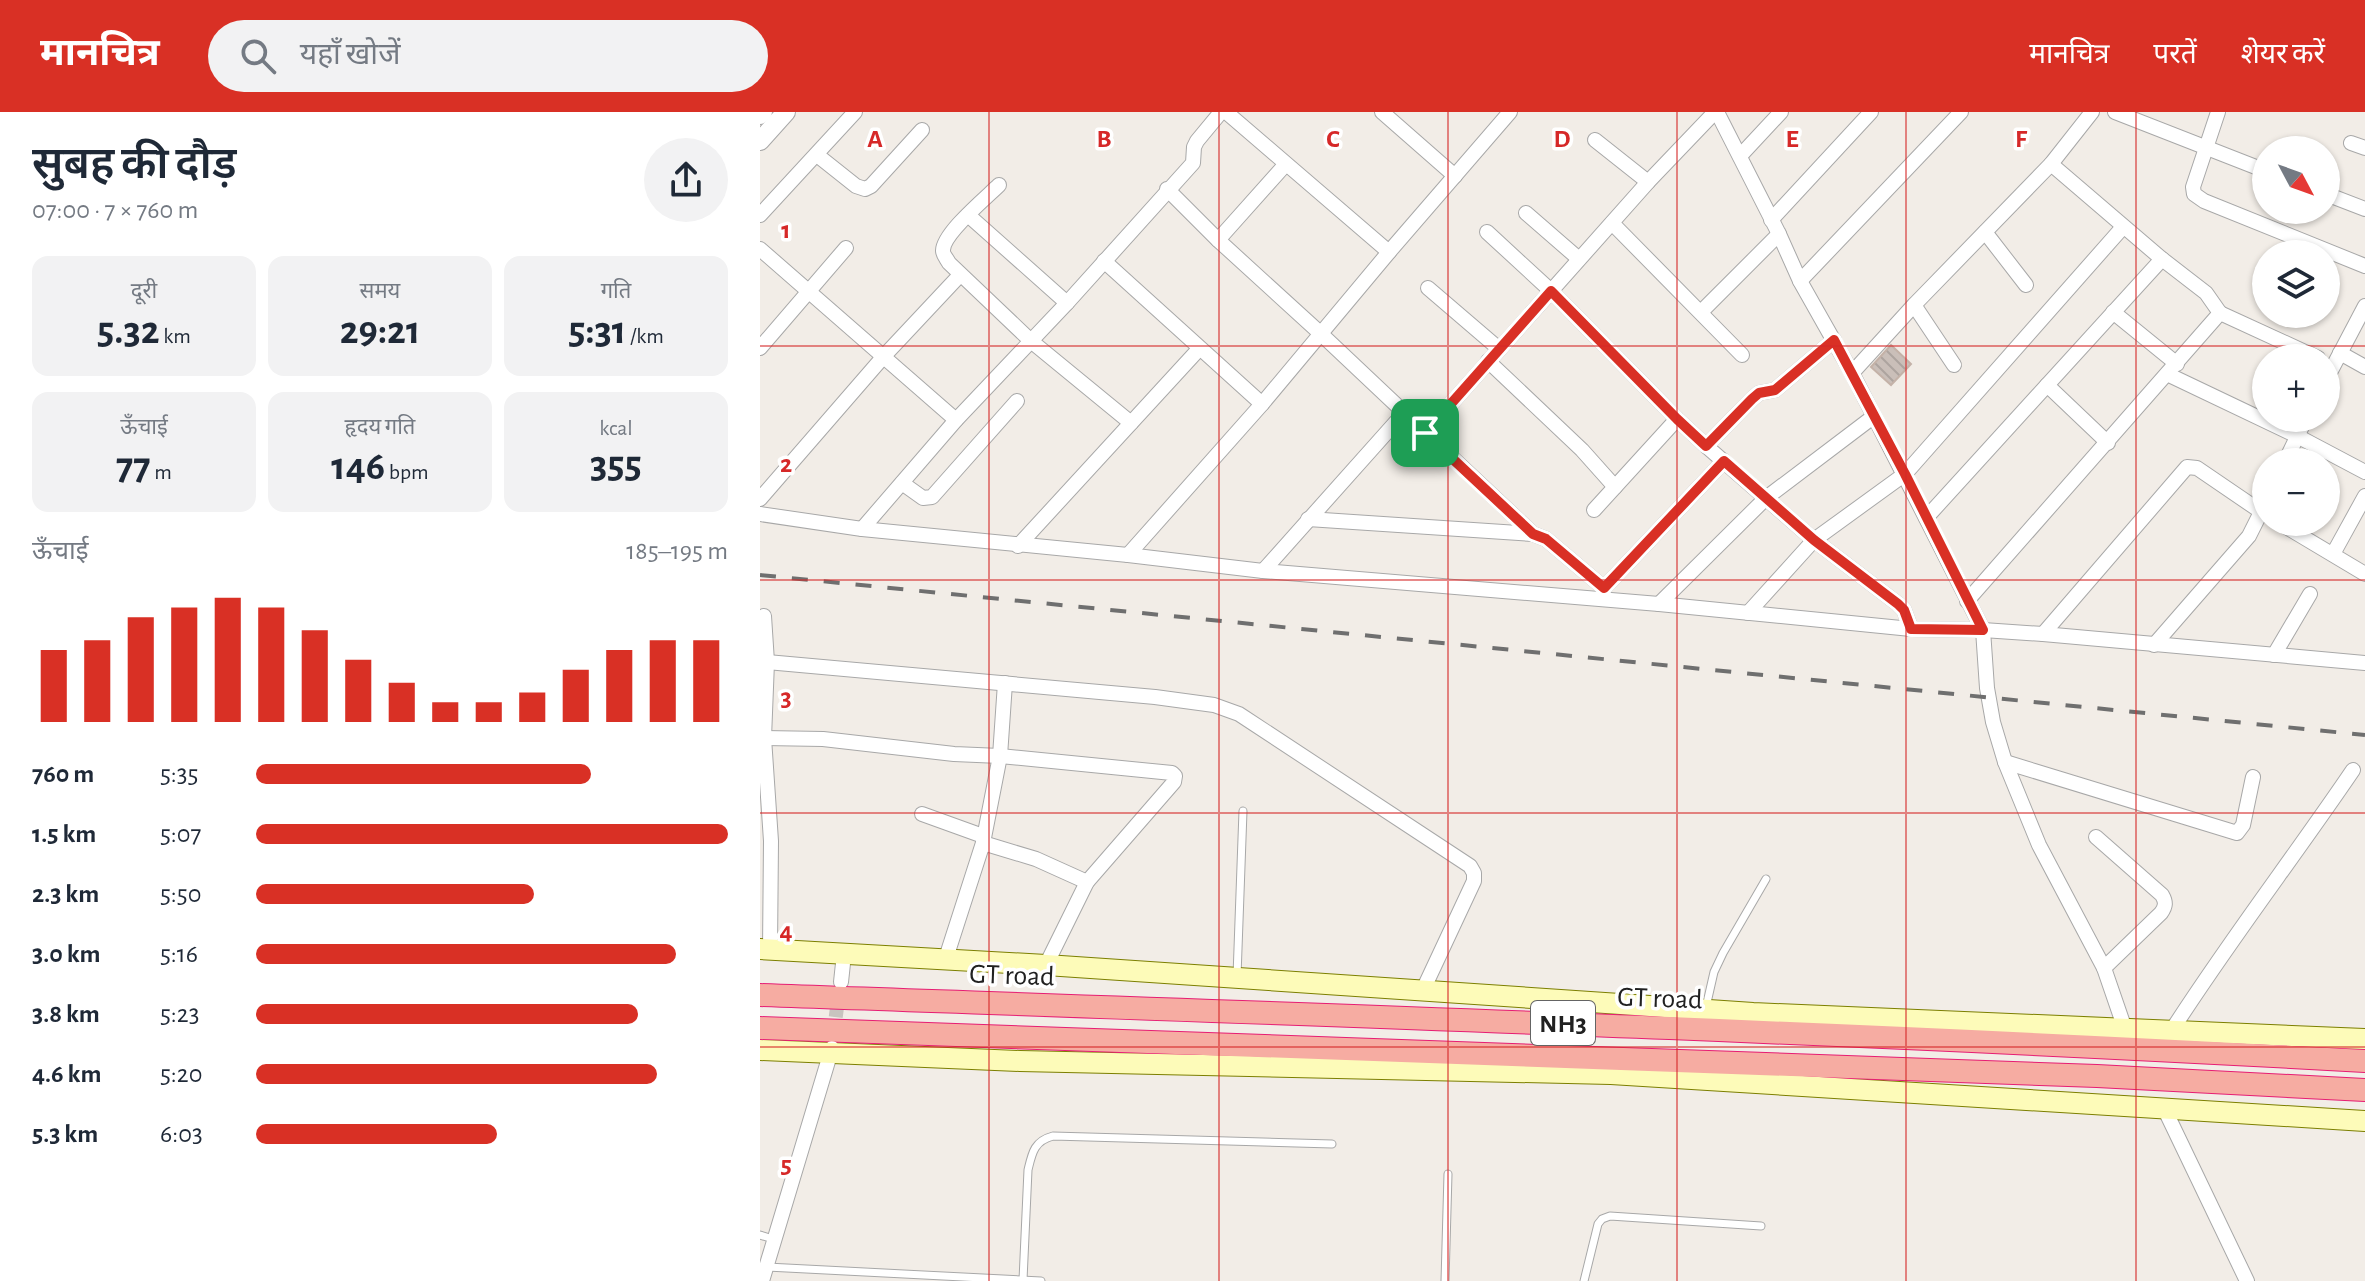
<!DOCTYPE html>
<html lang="hi">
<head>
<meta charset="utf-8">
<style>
  body { margin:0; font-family:"Alegreya Sans","Noto Sans Devanagari",sans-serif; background:#f2f2f3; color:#1f2937; height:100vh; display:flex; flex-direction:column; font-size:30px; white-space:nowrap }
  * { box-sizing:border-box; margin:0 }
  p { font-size:26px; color:#747a83 }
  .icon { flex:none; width:44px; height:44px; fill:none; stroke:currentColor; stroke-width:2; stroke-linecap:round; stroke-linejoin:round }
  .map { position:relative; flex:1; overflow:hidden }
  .details { display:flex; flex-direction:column; background:#fff; width:760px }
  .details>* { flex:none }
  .needle { width:52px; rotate:131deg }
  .fabs { position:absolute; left:1492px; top:24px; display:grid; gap:16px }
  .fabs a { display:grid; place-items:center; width:88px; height:88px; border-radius:50%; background:#fff; box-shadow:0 2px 6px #0004; font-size:40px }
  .pin { position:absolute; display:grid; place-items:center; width:68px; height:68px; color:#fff; margin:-34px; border-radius:16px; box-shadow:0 4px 12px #0006 }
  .round { display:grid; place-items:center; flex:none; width:84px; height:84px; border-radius:42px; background:#f2f2f3 }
  .headline { display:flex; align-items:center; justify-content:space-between; height:136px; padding:0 32px }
  h1 { font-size:44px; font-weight:600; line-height:60px }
  .metrics { display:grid; grid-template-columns:repeat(3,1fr); gap:12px; height:136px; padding:8px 32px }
  .metrics div { display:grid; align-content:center; border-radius:16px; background:#f2f2f3; text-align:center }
  .metrics b { font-size:40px; font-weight:600 }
  .metrics small { font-size:22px; font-weight:400 }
  .metrics p { font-size:22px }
  .chart { height:224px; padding:16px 32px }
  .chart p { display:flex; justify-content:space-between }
  .chart svg { width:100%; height:144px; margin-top:8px; stroke:#d93025; stroke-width:6 }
  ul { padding:0 32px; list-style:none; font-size:26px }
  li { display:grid; grid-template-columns:128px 96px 1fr; align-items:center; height:60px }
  li i { height:20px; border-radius:10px; background:#d93025 }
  header { display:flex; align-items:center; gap:48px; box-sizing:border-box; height:112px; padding:0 40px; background:#d93025; color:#fff }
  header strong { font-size:38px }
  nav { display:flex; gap:44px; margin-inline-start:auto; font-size:28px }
  .search { width:560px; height:72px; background:#f2f2f3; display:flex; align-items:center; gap:20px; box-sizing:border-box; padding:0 28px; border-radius:44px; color:#747a83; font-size:30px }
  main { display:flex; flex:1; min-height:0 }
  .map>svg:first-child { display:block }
</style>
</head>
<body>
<header>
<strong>मानचित्र</strong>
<div class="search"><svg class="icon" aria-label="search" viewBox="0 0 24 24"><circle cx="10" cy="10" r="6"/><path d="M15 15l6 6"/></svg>यहाँ खोजें</div>
<nav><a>मानचित्र</a><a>परतें</a><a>शेयर करें</a></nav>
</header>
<main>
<section class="details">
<div class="headline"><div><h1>सुबह की दौड़</h1><p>07:00 · 7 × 760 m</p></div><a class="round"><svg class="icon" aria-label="share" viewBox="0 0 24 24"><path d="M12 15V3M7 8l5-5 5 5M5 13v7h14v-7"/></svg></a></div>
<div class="metrics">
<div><p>दूरी</p><b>5.32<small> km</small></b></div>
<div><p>समय</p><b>29:21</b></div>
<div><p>गति</p><b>5:31<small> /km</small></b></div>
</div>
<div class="metrics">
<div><p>ऊँचाई</p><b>77<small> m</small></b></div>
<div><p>हृदय गति</p><b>146<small> bpm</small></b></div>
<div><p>kcal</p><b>355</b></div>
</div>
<div class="chart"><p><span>ऊँचाई</span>185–195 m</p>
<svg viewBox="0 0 160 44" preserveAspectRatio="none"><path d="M5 44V22M15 44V19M25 44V12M35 44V9M45 44V6M55 44V9M65 44V16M75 44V25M85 44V32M95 44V38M105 44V38M115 44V35M125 44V28M135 44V22M145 44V19M155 44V19"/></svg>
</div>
<ul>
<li><b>760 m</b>5:35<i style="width:71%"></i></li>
<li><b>1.5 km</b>5:07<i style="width:100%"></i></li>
<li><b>2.3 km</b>5:50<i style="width:59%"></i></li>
<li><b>3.0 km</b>5:16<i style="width:89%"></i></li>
<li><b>3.8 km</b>5:23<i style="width:81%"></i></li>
<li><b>4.6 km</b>5:20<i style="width:85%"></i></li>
<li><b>5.3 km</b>6:03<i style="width:51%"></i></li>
</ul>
</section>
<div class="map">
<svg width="1605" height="1169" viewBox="0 0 1605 1169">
  <defs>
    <pattern id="building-back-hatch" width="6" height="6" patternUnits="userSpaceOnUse" patternTransform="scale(2)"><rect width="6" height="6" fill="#cabfb9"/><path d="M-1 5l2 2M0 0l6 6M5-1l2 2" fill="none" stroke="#ada49f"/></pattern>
  </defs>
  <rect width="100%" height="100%" fill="#f2ede7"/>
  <path fill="url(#building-back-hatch)" stroke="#c4b2a8" stroke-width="2" d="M1131,233L1151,252L1131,273L1111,255Z"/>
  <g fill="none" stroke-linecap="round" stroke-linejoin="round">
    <path stroke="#c8c4bf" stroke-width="14" stroke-dasharray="14 7" stroke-linecap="butt" d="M73,926L79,880"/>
    <defs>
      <g id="service">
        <path d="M477,864L483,699"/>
        <path d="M946,895L954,860L963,841L1006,767"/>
        <path d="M0,1123L13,1127"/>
        <path d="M7,1155L281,1169"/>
        <path d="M263,1168L268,1058C272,1041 274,1029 293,1024L572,1032"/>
        <path d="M685,1169L688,1062"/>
        <path d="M824,1169L838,1112L842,1107L850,1104L1001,1114"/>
      </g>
      <g id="minor">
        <path d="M466,0L629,140"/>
        <path d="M622,0L695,64"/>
        <path d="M957,0L1019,122L1040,169L1092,261L1223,518L1227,576L1233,610L1245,650L1279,733L1344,856L1365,917"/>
        <path d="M1355,0L1506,59"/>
        <path d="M1458,0L1433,75L1434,82L1444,89L1605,154"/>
        <path d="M835,28L888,70"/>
        <path d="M1591,31L1605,36"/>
        <path d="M57,43L96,74L105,77L111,74L162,18"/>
        <path d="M980,44L1021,0"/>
        <path d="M1291,52L1332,0"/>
        <path d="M239,73C227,85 182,122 183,139C183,143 187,147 189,151L271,229L371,311"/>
        <path d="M407,77L458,128L560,221L773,422L786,427L844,476L964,349"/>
        <path d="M1566,82L1605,97"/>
        <path d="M766,101L819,147"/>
        <path d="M0,103L95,0"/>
        <path d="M208,103L307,191"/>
        <path d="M1011,108L1111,0"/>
        <path d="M852,111L982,243"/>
        <path d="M727,120L791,179L917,307L946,334L1054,428L1138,492L1144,498L1151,517"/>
        <path d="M1225,120L1266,173"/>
        <path d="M458,128L525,53"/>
        <path d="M0,137L196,308"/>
        <path d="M344,149L502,292"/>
        <path d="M1040,169L1201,0"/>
        <path d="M668,176L738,236"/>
        <path d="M1154,193L1194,253"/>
        <path d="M941,200L1019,122"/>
        <path d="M1353,200L1417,252"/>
        <path d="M0,236L86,136"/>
        <path d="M1580,241L1605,255"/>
        <path d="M728,249L822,338L855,375"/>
        <path d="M1092,261L1154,193L1291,52L1402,147L1446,181L1460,201"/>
        <path d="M1407,262L1537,324L1605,360"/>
        <path d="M1566,268L1605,194"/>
        <path d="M1287,273L1348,331"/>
        <path d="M665,321L888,70L955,0"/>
        <path d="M946,334L992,287L999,281L1015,278L1074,228"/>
        <path d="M1525,350L1546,306"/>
        <path d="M142,371L163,386L172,385L257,289"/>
        <path d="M0,387L124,244L200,163"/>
        <path d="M834,398L917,307"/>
        <path d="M0,402L102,417L368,443L503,459L899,492L1151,517L1223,518L1283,522L1605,551"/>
        <path d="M1166,406L1402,147"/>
        <path d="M548,407L773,422"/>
        <path d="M1518,410L1605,462"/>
        <path d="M102,417L196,308L307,191L433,51L434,35L437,29L461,0"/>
        <path d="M258,434L439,237"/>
        <path d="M1573,442L1605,384"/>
        <path d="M368,443L502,292L629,140L750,0"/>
        <path d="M503,459L644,301"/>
        <path d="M1207,489L1460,201L1558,246"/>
        <path d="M899,492L1006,386L1113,305"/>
        <path d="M988,501L1054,428L1145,362L1363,115"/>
        <path d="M4,504L7,550L4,626L11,729L10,837"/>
        <path d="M1283,522L1427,355L1437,356L1506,403"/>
        <path d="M1394,533L1489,424L1506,390"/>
        <path d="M1514,543L1550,482"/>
        <path d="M7,550L395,585L454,593L479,602L710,754L714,761V769L663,878"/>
        <path d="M4,626L63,627L194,642L240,644L412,661L415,664L414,670L327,770L286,853"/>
        <path d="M1245,650L1477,721L1483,713L1493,665"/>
        <path d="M162,702L223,724"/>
        <path d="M1336,725L1402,783C1406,790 1406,794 1401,801L1344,856"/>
        <path d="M223,731L276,747L327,770"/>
        <path d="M185,849L223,731L240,644L245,571"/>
        <path d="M81,870L84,842"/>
        <path d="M1412,918C1469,829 1534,745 1593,658"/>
        <path d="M1404,996L1487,1169"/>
        <path d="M2,1169L72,936"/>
      </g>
      <g id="tertiary">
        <path d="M0,3L3,0"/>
        <path d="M0,29L26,0"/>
      </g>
      <g id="secondary">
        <path d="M0,837L286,853L993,901L1605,927"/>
        <path d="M0,938L260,949L851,962L1605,1009"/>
      </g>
      <g id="trunk">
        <path d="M0,883C535,902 1070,919 1605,949"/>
        <path d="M0,916L1337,964L1605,978"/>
      </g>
    </defs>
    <use href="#service" stroke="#a8a8a8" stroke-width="9"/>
    <use href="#minor" stroke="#a8a8a8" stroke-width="16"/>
    <use href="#tertiary" stroke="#a8a8a8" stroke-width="20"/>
    <use href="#secondary" stroke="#7c7f00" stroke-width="22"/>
    <use href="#trunk" stroke="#e61d73" stroke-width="24"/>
    <use href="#service" stroke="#fff" stroke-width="7"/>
    <use href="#minor" stroke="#fff" stroke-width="14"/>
    <use href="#tertiary" stroke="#fff" stroke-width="18"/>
    <use href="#secondary" stroke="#fdfbb9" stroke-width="20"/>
    <use href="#trunk" stroke="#f6aca2" stroke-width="22"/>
    <path stroke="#6f6f6f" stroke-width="4" stroke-dasharray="16 16" stroke-linecap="butt" d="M0,463L1605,623"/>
  </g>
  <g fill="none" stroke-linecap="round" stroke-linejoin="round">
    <defs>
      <path id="route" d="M791,179L917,307L946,334L992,287L999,281L1015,278L1074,228L1145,362L1223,518L1151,517L1144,498L1138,492L1054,428L964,349L844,476L786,427L773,422L665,321Z"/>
    </defs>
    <use href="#route" stroke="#fff" stroke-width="16"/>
    <use href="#route" stroke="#d93025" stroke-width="10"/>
  </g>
  <path fill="none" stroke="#d62828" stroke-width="2" stroke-opacity="0.55" d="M229,0V1169M459,0V1169M688,0V1169M917,0V1169M1146,0V1169M1376,0V1169M0,234H1605M0,468H1605M0,701H1605M0,935H1605"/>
  <g text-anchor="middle" stroke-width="7" stroke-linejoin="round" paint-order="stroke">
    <rect fill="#fff" stroke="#646464" stroke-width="2" x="771" y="889" width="64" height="44" rx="6"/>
    <g font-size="26" font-weight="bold" fill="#212121">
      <text x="803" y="920">NH3</text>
    </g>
    <g font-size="28" fill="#212121" stroke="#fff">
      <text transform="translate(252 862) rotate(2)" y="10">GT road</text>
      <text transform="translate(900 885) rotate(2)" y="10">GT road</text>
    </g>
  </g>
  <g font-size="26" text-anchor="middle" font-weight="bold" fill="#d62828" stroke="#fff" stroke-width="7" stroke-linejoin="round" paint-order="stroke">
    <text x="115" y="35">A</text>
    <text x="344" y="35">B</text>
    <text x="573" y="35">C</text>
    <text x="802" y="35">D</text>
    <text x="1032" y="35">E</text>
    <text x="1261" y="35">F</text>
    <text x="26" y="126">1</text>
    <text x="26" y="360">2</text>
    <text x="26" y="594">3</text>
    <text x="26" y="827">4</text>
    <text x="26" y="1061">5</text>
  </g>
</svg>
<div class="fabs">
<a><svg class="needle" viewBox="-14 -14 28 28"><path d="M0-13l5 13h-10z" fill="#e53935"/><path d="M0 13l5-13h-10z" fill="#747a83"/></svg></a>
<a><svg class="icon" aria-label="layers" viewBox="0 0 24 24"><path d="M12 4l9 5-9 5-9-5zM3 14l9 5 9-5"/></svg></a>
<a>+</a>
<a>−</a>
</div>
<div class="pin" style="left:665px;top:321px;background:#1e9e55"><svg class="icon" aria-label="arrive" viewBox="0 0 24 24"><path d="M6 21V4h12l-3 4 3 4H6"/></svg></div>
</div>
</main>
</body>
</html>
